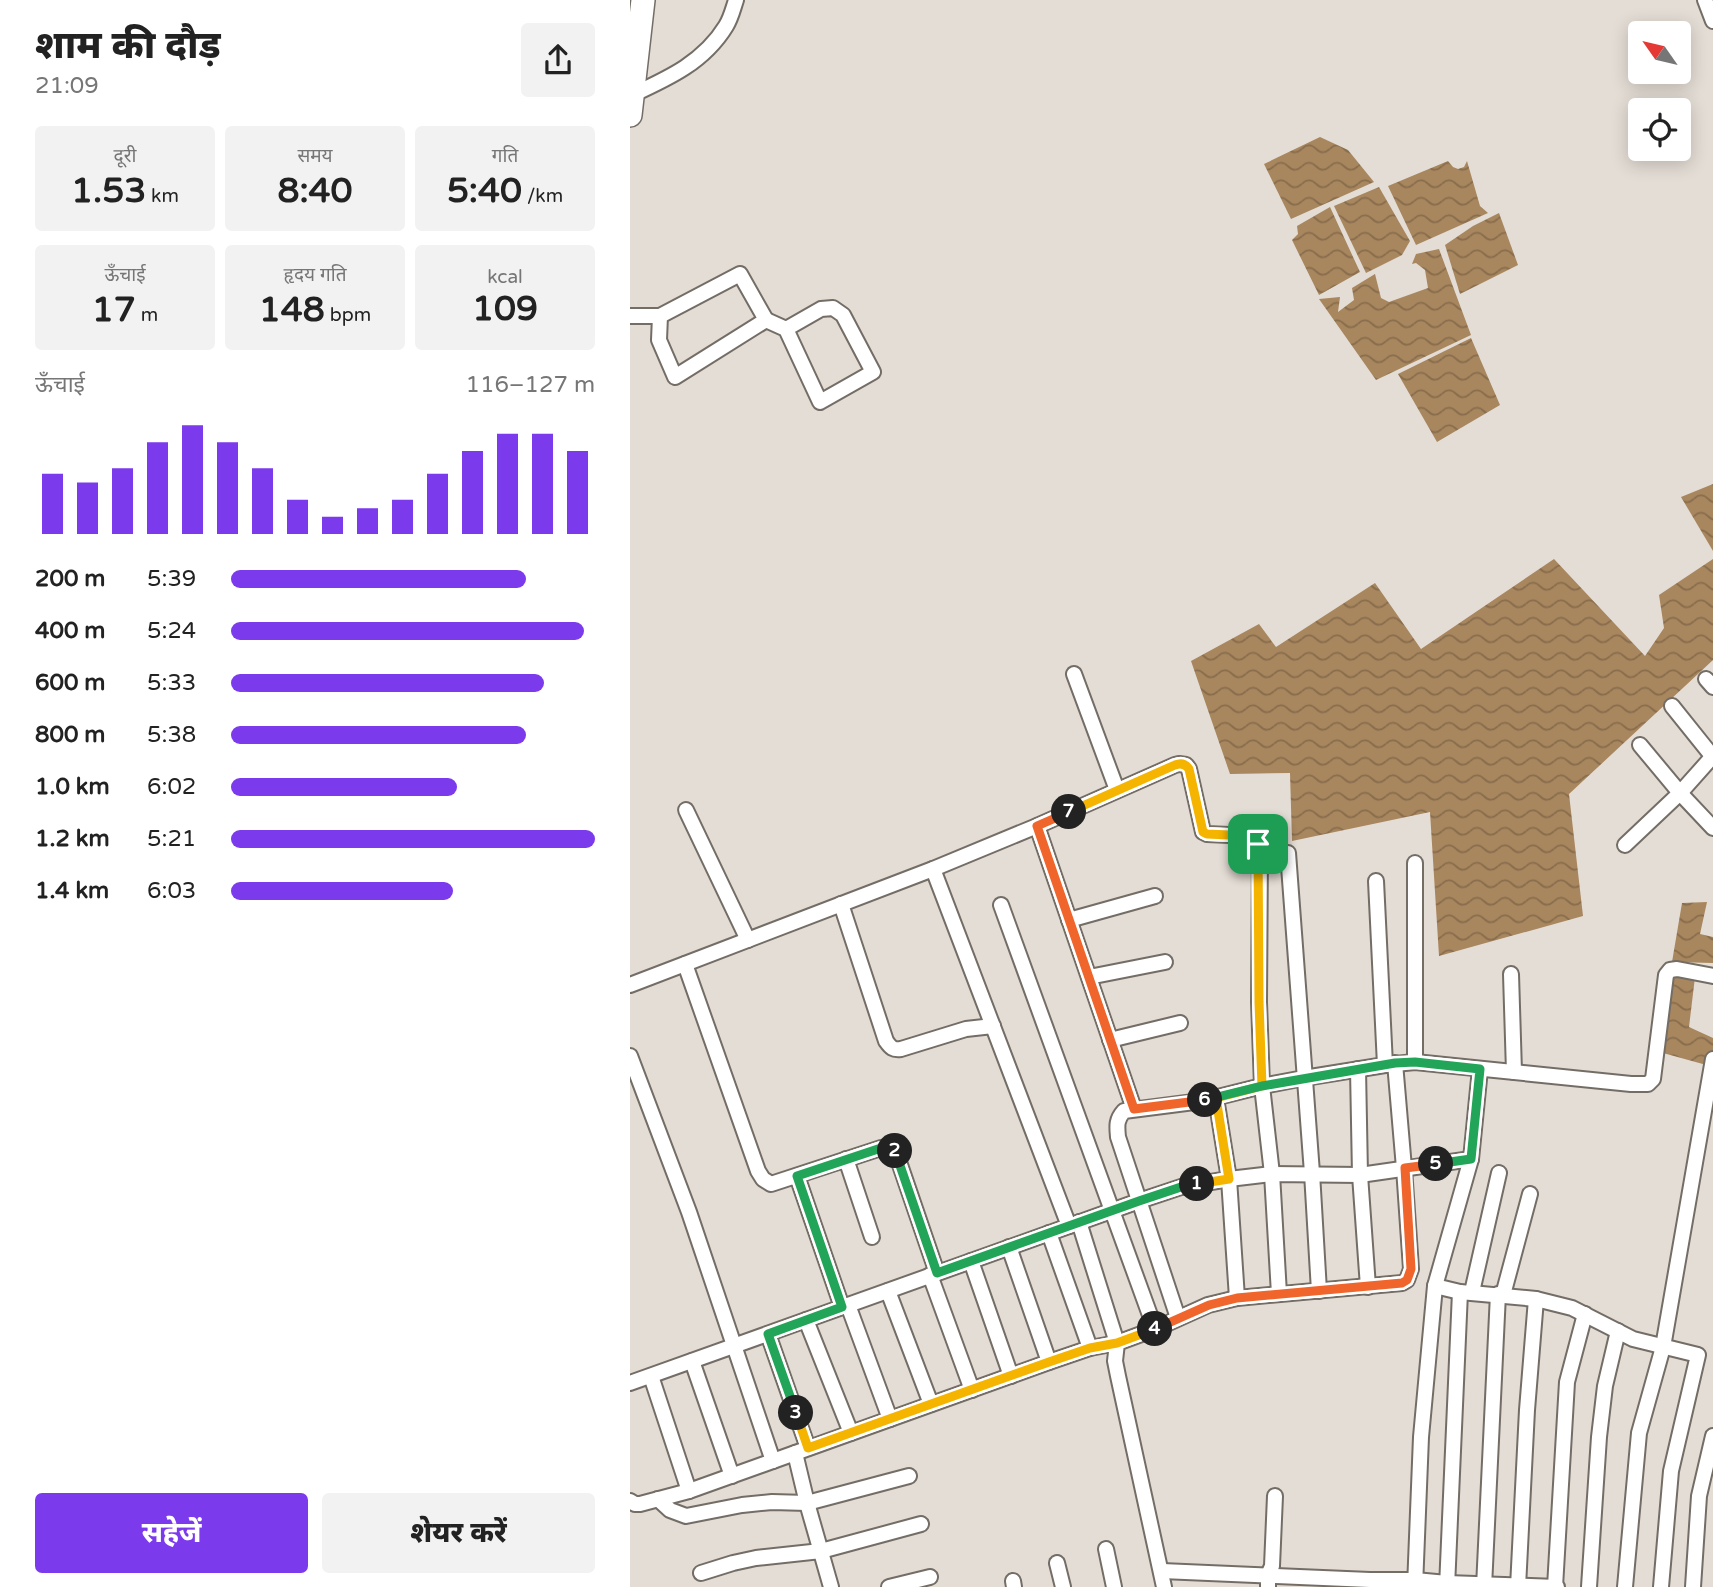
<!DOCTYPE html>
<html lang="hi">
<head>
<meta charset="utf-8">
<style>
  body { margin:0; font-family:"Varela Round","Noto Sans Devanagari",sans-serif; background:#f2f2f2; color:#222; height:100vh; display:flex; flex-direction:column; font-size:26px; white-space:nowrap }
  * { box-sizing:border-box; margin:0 }
  p { font-size:23px; color:#767676 }
  .icon { flex:none; width:38px; height:38px; fill:none; stroke:currentColor; stroke-width:2; stroke-linecap:round; stroke-linejoin:round }
  .map { position:relative; flex:1; overflow:hidden }
  .drawer { display:flex; flex-direction:column; background:#fff; width:630px }
  .drawer>* { flex:none }
  .needle { width:46px; rotate:304deg }
  .fabs { position:absolute; left:998px; top:21px; display:grid; gap:14px }
  .fabs a { display:grid; place-items:center; width:63px; height:63px; border-radius:7px; background:#fff; box-shadow:0 4px 18px #0003; font-size:35px }
  .pin { position:absolute; display:grid; place-items:center; width:60px; height:60px; color:#fff; margin:-30px; border-radius:14px; box-shadow:0 4px 10px #0006 }
  .km { position:absolute; width:35px; height:35px; margin:-18px; border-radius:50%; background:#222; color:#fff; font-size:19px; line-height:35px; text-align:center }
  .round { display:grid; place-items:center; flex:none; width:74px; height:74px; border-radius:7px; background:#f2f2f2 }
  .summary { display:flex; align-items:center; justify-content:space-between; height:119px; padding:0 35px }
  h1 { font-size:38px; font-weight:800; line-height:52px }
  .figures { display:grid; grid-template-columns:repeat(3,1fr); gap:10px; height:119px; padding:7px 35px }
  .figures div { display:grid; align-content:center; border-radius:7px; background:#f2f2f2; text-align:center }
  .figures b { font-size:35px; font-weight:800 }
  .figures small { font-size:19px; font-weight:400 }
  .figures p { font-size:19px }
  .chart { height:196px; padding:14px 35px }
  .chart p { display:flex; justify-content:space-between }
  .chart svg { width:100%; height:126px; margin-top:7px; stroke:#7c3aed; stroke-width:6 }
  .cta { display:flex; gap:14px; margin-top:auto; padding:14px 35px }
  .cta a { flex:1; height:80px; border-radius:7px; background:#7c3aed; color:#fff; font-size:28px; font-weight:800; line-height:80px; text-align:center }
  .cta a+a { background:#f2f2f2; color:#222 }
  ul { padding:0 35px; list-style:none; font-size:23px }
  li { display:grid; grid-template-columns:112px 84px 1fr; align-items:center; height:52px }
  li i { height:18px; border-radius:9px; background:#7c3aed }
  main { display:flex; flex:1; min-height:0 }
  .map>svg:first-child { display:block }
</style>
</head>
<body>
<main>
<section class="drawer">
<div class="summary"><div><h1>शाम की दौड़</h1><p>21:09</p></div><a class="round"><svg class="icon" aria-label="share" viewBox="0 0 24 24"><path d="M12 15V3M7 8l5-5 5 5M5 13v7h14v-7"/></svg></a></div>
<div class="figures">
<div><p>दूरी</p><b>1.53<small> km</small></b></div>
<div><p>समय</p><b>8:40</b></div>
<div><p>गति</p><b>5:40<small> /km</small></b></div>
</div>
<div class="figures">
<div><p>ऊँचाई</p><b>17<small> m</small></b></div>
<div><p>हृदय गति</p><b>148<small> bpm</small></b></div>
<div><p>kcal</p><b>109</b></div>
</div>
<div class="chart"><p><span>ऊँचाई</span>116–127 m</p>
<svg viewBox="0 0 160 44" preserveAspectRatio="none"><path d="M5 44V23M15 44V26M25 44V21M35 44V12M45 44V6M55 44V12M65 44V21M75 44V32M85 44V38M95 44V35M105 44V32M115 44V23M125 44V15M135 44V9M145 44V9M155 44V15"/></svg>
</div>
<ul>
<li><b>200 m</b>5:39<i style="width:81%"></i></li>
<li><b>400 m</b>5:24<i style="width:97%"></i></li>
<li><b>600 m</b>5:33<i style="width:86%"></i></li>
<li><b>800 m</b>5:38<i style="width:81%"></i></li>
<li><b>1.0 km</b>6:02<i style="width:62%"></i></li>
<li><b>1.2 km</b>5:21<i style="width:100%"></i></li>
<li><b>1.4 km</b>6:03<i style="width:61%"></i></li>
</ul>
<div class="cta"><a>सहेजें</a><a>शेयर करें</a></div>
</section>
<div class="map">
<svg width="1083" height="1587" viewBox="0 0 1083 1587">
  <defs>
    <pattern id="water-waves" width="16" height="10" patternUnits="userSpaceOnUse" patternTransform="scale(1.75)"><rect width="16" height="10" fill="#a8865e"/><path d="M0 5q4-4 8 0t8 0" fill="none" stroke="#886d4d"/></pattern>
  </defs>
  <rect width="100%" height="100%" fill="#e4ddd5"/>
  <g fill="url(#water-waves)">
    <path d="M690,137L718,150L744,182L661,219L634,164Z"/>
    <path d="M818,161L823,167L828,169L834,167L837,161L850,206L858,213L786,245L758,186Z"/>
    <path d="M749,187L780,241L772,255L736,273L704,206Z"/>
    <path d="M700,207L730,272L689,295L662,240L668,234L667,226Z"/>
    <path d="M869,213L888,265L830,294L815,245L843,226Z"/>
    <path d="M809,249L841,335L746,380L689,299L710,297L708,312L724,300L722,288L745,274L751,298L759,302L798,288L795,270L786,263L782,264L786,254Z"/>
    <path d="M841,338L870,405L807,442L768,374Z"/>
    <path d="M1083,484V551L1051,497Z"/>
    <path d="M924,559L1015,656L1034,628L1029,595L1083,559V660L939,794L953,916L809,956L800,812L662,841L660,773L600,774L561,661L629,624L646,647L745,583L791,649Z"/>
    <path d="M1077,902L1070,934L1083,937V963L1042,962L1052,903Z"/>
    <path d="M1034,973L1065,977L1059,1027L1083,1038V1053L1080,1066L1033,1053Z"/>
  </g>
  <g fill="none" stroke-linecap="round" stroke-linejoin="round">
    <defs>
      <g id="minor">
        <path d="M1075,0L1083,21"/>
        <path d="M2,95C39,78 74,62 96,26C101,18 103,9 106,0"/>
        <path d="M0,316H30L110,274L136,320L45,377L29,340L30,316"/>
        <path d="M136,320L156,329L190,402L243,372L213,315L203,308L191,309L156,329"/>
        <path d="M444,674L487,790"/>
        <path d="M1076,679L1083,687"/>
        <path d="M1042,706L1083,757"/>
        <path d="M1010,745L1050,793L1083,828"/>
        <path d="M56,810L118,940"/>
        <path d="M407,826L504,1109"/>
        <path d="M995,845L1050,793L1083,756"/>
        <path d="M658,853L682,1173L689,1291"/>
        <path d="M785,863V1062"/>
        <path d="M303,869L439,1226"/>
        <path d="M746,881L755,1065"/>
        <path d="M211,904L256,1041C261,1048 263,1050 271,1049L336,1029L363,1026"/>
        <path d="M371,905L525,1329"/>
        <path d="M439,920L525,896"/>
        <path d="M55,964L128,1171L133,1179L141,1184L251,1148C260,1146 264,1149 267,1156L307,1273"/>
        <path d="M881,974L884,1072"/>
        <path d="M459,977L535,962"/>
        <path d="M0,985L303,869L407,826L545,765L549,764L556,765L559,769L573,832L577,834L621,836L626,839L630,850L629,1002L632,1086L642,1174L649,1294"/>
        <path d="M480,1040L550,1023"/>
        <path d="M0,1056L59,1212L143,1461"/>
        <path d="M728,1069L730,1175L738,1287"/>
        <path d="M586,1098L599,1179L607,1298"/>
        <path d="M216,1159L242,1237"/>
        <path d="M167,1176L212,1307"/>
        <path d="M449,1222L487,1343L485,1361L488,1376L534,1587"/>
        <path d="M419,1233L460,1348"/>
        <path d="M379,1247L419,1362"/>
        <path d="M341,1261L381,1376"/>
        <path d="M300,1275L342,1390"/>
        <path d="M805,1286L830,1292L906,1299L942,1308L1003,1339L1068,1355L1041,1471L1031,1587"/>
        <path d="M258,1291L301,1404"/>
        <path d="M842,1292L869,1173"/>
        <path d="M873,1295L900,1194"/>
        <path d="M218,1305L260,1419"/>
        <path d="M548,1318L488,1137C487,1126 486,1120 494,1111L572,1101L632,1086L674,1078L755,1065L785,1062L1001,1084H1018L1023,1079L1036,975L1040,970L1047,969L1083,976"/>
        <path d="M176,1320L221,1433"/>
        <path d="M138,1334L178,1448"/>
        <path d="M62,1361L102,1476"/>
        <path d="M21,1376L59,1491"/>
        <path d="M0,1383L509,1201L551,1187L599,1179L642,1174L730,1175L841,1159"/>
        <path d="M165,1453L177,1503L201,1587"/>
        <path d="M28,1499L40,1510L56,1516L112,1505L142,1502L177,1503L279,1476"/>
        <path d="M0,1501L5,1504H10L59,1491L419,1362L460,1348L487,1343L525,1329L578,1305L607,1298L772,1283L777,1280L781,1269L774,1168L765,1063"/>
        <path d="M476,1549L484,1587"/>
        <path d="M427,1563L433,1587"/>
        <path d="M532,1571L740,1580H785L817,1583L927,1587"/>
        <path d="M71,1573L103,1563L126,1558L191,1551L291,1524"/>
        <path d="M383,1581L384,1587"/>
        <path d="M259,1587L300,1577"/>
        <path d="M638,1587V1575L642,1566L645,1496"/>
        <path d="M785,1587L791,1437L805,1286L841,1159L850,1069"/>
        <path d="M817,1587L830,1292"/>
        <path d="M854,1587L868,1294"/>
        <path d="M888,1587L897,1410L906,1299"/>
        <path d="M925,1587L937,1382L955,1314"/>
        <path d="M959,1587L969,1437L975,1386L988,1331"/>
        <path d="M995,1587L1009,1433L1033,1347L1083,1059"/>
        <path d="M1063,1587L1069,1496L1083,1436"/>
      </g>
      <path id="trunk" d="M0,115L13,0"/>
    </defs>
    <use href="#minor" stroke="#736d66" stroke-width="18"/>
    <use href="#trunk" stroke="#736d66" stroke-width="26"/>
    <use href="#minor" stroke="#fff" stroke-width="14"/>
    <use href="#trunk" stroke="#fff" stroke-width="23"/>
  </g>
  <g fill="none" stroke-linecap="round" stroke-linejoin="round">
    <defs>
      <path id="split-1" d="M567,1184L599,1179L586,1098L632,1086L629,1002L628,844"/>
      <path id="split-2" d="M265,1151L307,1273L509,1201L551,1187L567,1184"/>
      <path id="split-3" d="M166,1413L138,1334L212,1307L167,1176L251,1148L257,1147L265,1151"/>
      <path id="split-4" d="M166,1413L178,1448L419,1362L460,1348L487,1343L525,1329"/>
      <path id="split-5" d="M525,1329L579,1305L607,1298L772,1283L777,1280L781,1269L775,1168L806,1164"/>
      <path id="split-6" d="M575,1100L632,1086L765,1063L785,1062L850,1069L841,1159L806,1164"/>
      <path id="split-7" d="M439,812L407,826L504,1109L575,1100"/>
      <path id="split-8" d="M439,812L545,765C550,763 555,763 559,769L573,832L577,834L621,836L626,839L628,844"/>
    </defs>
    <use href="#split-1" stroke="#fff" stroke-width="14"/>
    <use href="#split-2" stroke="#fff" stroke-width="14"/>
    <use href="#split-3" stroke="#fff" stroke-width="14"/>
    <use href="#split-4" stroke="#fff" stroke-width="14"/>
    <use href="#split-5" stroke="#fff" stroke-width="14"/>
    <use href="#split-6" stroke="#fff" stroke-width="14"/>
    <use href="#split-7" stroke="#fff" stroke-width="14"/>
    <use href="#split-8" stroke="#fff" stroke-width="14"/>
    <use href="#split-1" stroke="#f5b400" stroke-width="9"/>
    <use href="#split-2" stroke="#22a559" stroke-width="9"/>
    <use href="#split-3" stroke="#22a559" stroke-width="9"/>
    <use href="#split-4" stroke="#f5b400" stroke-width="9"/>
    <use href="#split-5" stroke="#f0652b" stroke-width="9"/>
    <use href="#split-6" stroke="#22a559" stroke-width="9"/>
    <use href="#split-7" stroke="#f0652b" stroke-width="9"/>
    <use href="#split-8" stroke="#f5b400" stroke-width="9"/>
  </g>
</svg>
<div class="fabs">
<a><svg class="needle" viewBox="-14 -14 28 28"><path d="M0-13l5 13h-10z" fill="#e53935"/><path d="M0 13l5-13h-10z" fill="#767676"/></svg></a>
<a><svg class="icon" aria-label="locate" viewBox="0 0 24 24"><circle cx="12" cy="12" r="6"/><path d="M12 2v4M12 18v4M2 12h4M18 12h4"/></svg></a>
</div>
<div class="pin" style="left:628px;top:844px;background:#1e9e55"><svg class="icon" aria-label="arrive" viewBox="0 0 24 24"><path d="M6 21V4h12l-3 4 3 4H6"/></svg></div>
<b class="km" style="left:567px;top:1184px">1</b>
<b class="km" style="left:265px;top:1151px">2</b>
<b class="km" style="left:166px;top:1413px">3</b>
<b class="km" style="left:525px;top:1329px">4</b>
<b class="km" style="left:806px;top:1164px">5</b>
<b class="km" style="left:575px;top:1100px">6</b>
<b class="km" style="left:439px;top:812px">7</b>
</div>
</main>
</body>
</html>
